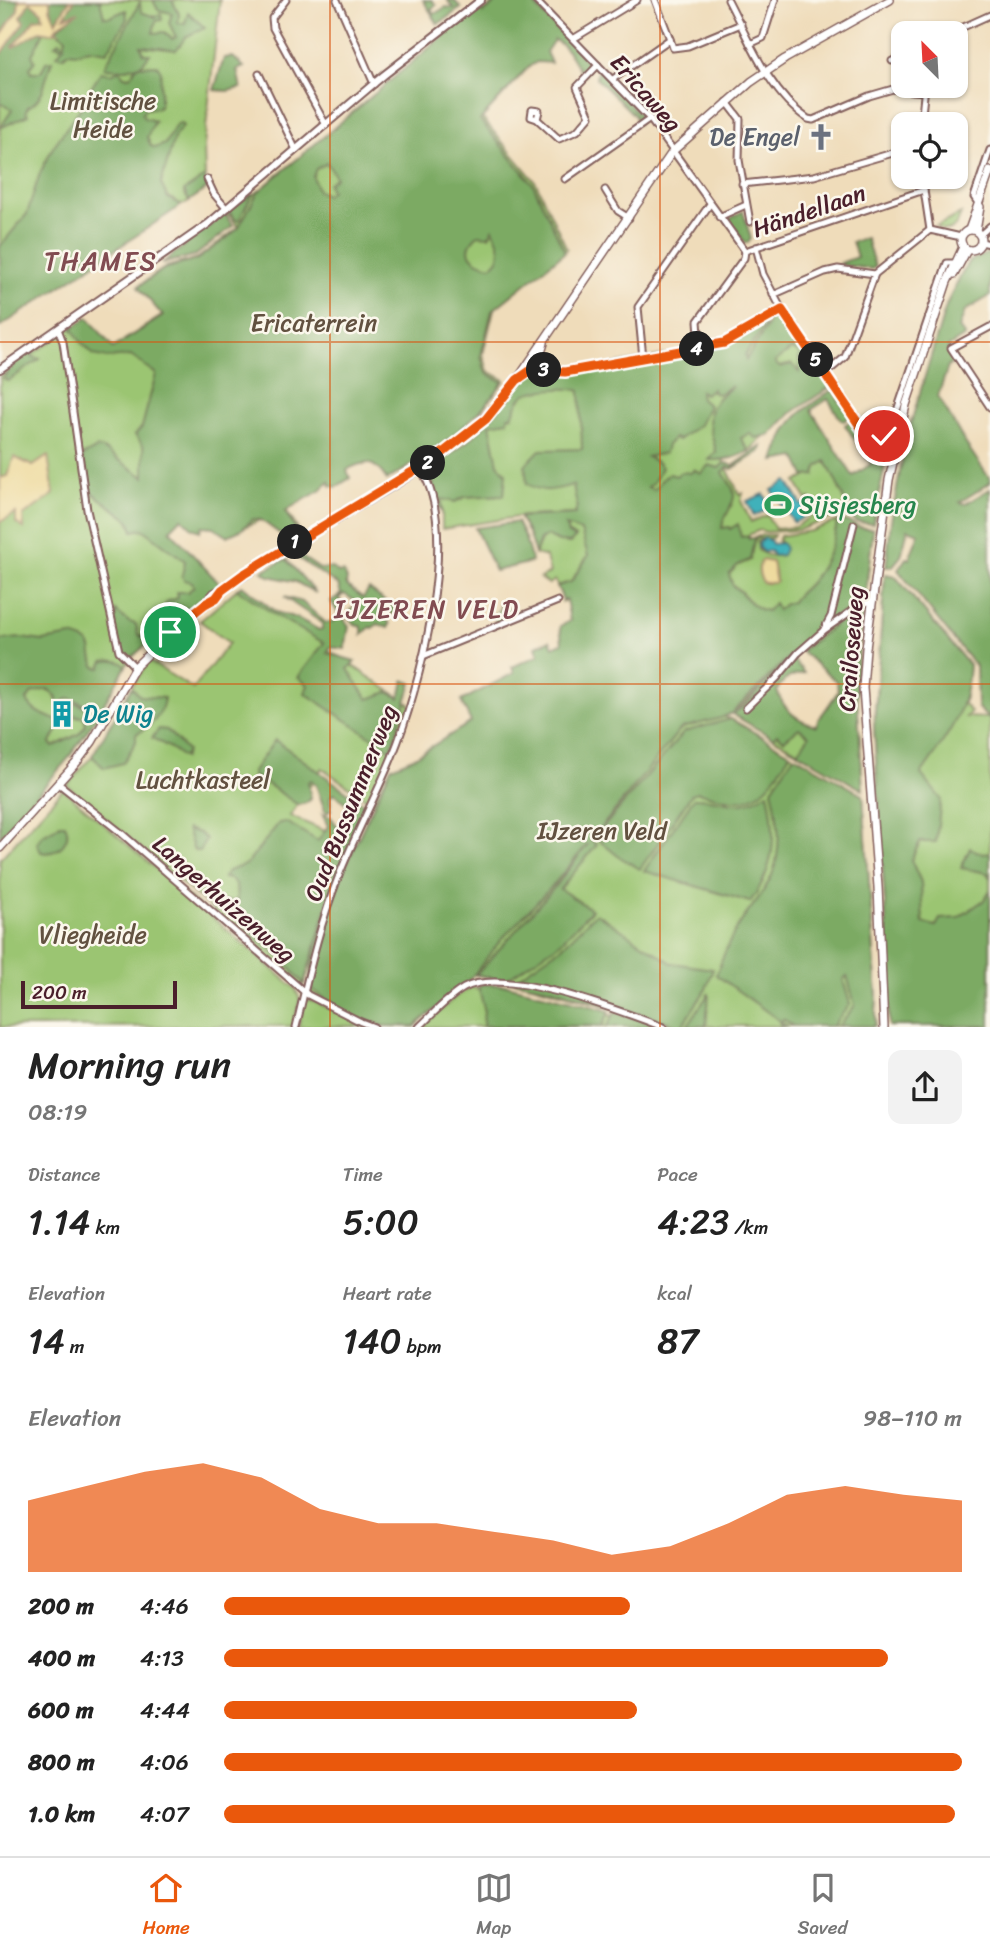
<!DOCTYPE html>
<html lang="en">
<head>
<meta charset="utf-8">
<style>
  body { margin:0; font-family:Sriracha,sans-serif; background:#f2f2f2; color:#222; height:100vh; display:flex; flex-direction:column; font-size:26px; white-space:nowrap }
  * { box-sizing:border-box; margin:0 }
  p { font-size:23px; color:#767676 }
  .icon { flex:none; width:38px; height:38px; fill:none; stroke:currentColor; stroke-width:2; stroke-linecap:round; stroke-linejoin:round }
  .map { position:relative; height:1027px; overflow:hidden }
  .side { display:flex; flex-direction:column; background:#fff; flex:1 }
  .side>* { flex:none }
  .needle { width:46px; rotate:336deg }
  .buttons { position:absolute; left:891px; top:21px; display:grid; gap:14px }
  .buttons a { display:grid; place-items:center; width:77px; height:77px; border-radius:14px; background:#fff; box-shadow:0 2px 5px #0004; font-size:35px }
  .scale { position:absolute; left:21px; bottom:18px; width:156px; box-sizing:border-box; padding-left:7px; border:4px solid #4a1f2b; border-top:0; font-size:19px; line-height:24px; white-space:nowrap; color:#4a1f2b; -webkit-text-stroke:5px #fbf7ec; paint-order:stroke }
  .pin { position:absolute; display:grid; place-items:center; width:60px; height:60px; color:#fff; margin:-30px; border:4px solid #fff; border-radius:50%; box-shadow:0 2px 7px #0007 }
  .km { position:absolute; width:35px; height:35px; margin:-18px; border-radius:50%; background:#222; color:#fff; font-size:19px; line-height:35px; text-align:center }
  .round { display:grid; place-items:center; flex:none; width:74px; height:74px; border-radius:14px; background:#f2f2f2 }
  .overview { display:flex; align-items:center; justify-content:space-between; height:119px; padding:0 28px }
  h1 { font-size:38px; font-weight:600; line-height:52px }
  .figures { display:grid; grid-template-columns:repeat(3,1fr); gap:10px; height:119px; padding:7px 28px }
  .figures div { display:grid; align-content:center }
  .figures b { font-size:35px; font-weight:600 }
  .figures small { font-size:19px; font-weight:400 }
  .figures p { font-size:19px }
  .chart { height:196px; padding:14px 28px }
  .chart p { display:flex; justify-content:space-between }
  .chart svg { width:100%; height:126px; margin-top:7px; fill:#ea580c; opacity:.7 }
  ul { padding:0 28px; list-style:none; font-size:23px }
  li { display:grid; grid-template-columns:112px 84px 1fr; align-items:center; height:52px }
  li i { height:18px; border-radius:9px; background:#ea580c }
  .dock { display:flex; justify-content:space-around; align-items:center; height:98px; border-top:2px solid #e0e0e0; background:#fff; font-size:19px; color:#767676 }
  .dock a { display:grid; justify-items:center; gap:4px }
  .dock .active { color:#ea580c }
  .map>svg:first-child { display:block }
</style>
</head>
<body>
<div class="map">
<svg width="990" height="1027" viewBox="0 0 990 1027">
  <rect width="100%" height="100%" fill="#fbf7ec"/>
  <filter id="ink" filterUnits="userSpaceOnUse"><feTurbulence type="fractalNoise" baseFrequency=".0143" numOctaves="2"/><feDisplacementMap in="SourceGraphic" scale="14" xChannelSelector="R" yChannelSelector="G"/><feConvolveMatrix kernelMatrix="1 2 1 2 8 2 1 2 1" color-interpolation-filters="sRGB"/></filter>
  <filter id="wash" filterUnits="userSpaceOnUse"><feTurbulence type="fractalNoise" baseFrequency=".00686" numOctaves="4" result="noise"/><feDisplacementMap in="SourceGraphic" scale="28" xChannelSelector="R" yChannelSelector="G"/><feGaussianBlur stdDeviation="1.57" result="paint"/><feColorMatrix in="noise" values="0 0 0 0 0 0 0 0 0 0 0 0 0 0 0 0 0 1.4 0 .05"/><feComposite in="paint" operator="in"/></filter>
  <g filter="url(#wash)">
    <rect width="100%" height="100%" fill="#efdcba"/>
    <g fill="#9bc572" stroke="#72724e" stroke-width="2">
      <path d="M0,0H220L204,146L205,177L184,193L189,201L182,205L168,197L0,311Z"/>
      <path d="M499,0H533L561,32L482,118L535,181L567,249L494,309L483,354L488,371L505,380L481,411L389,478L370,458L364,465L337,441L286,510L299,531L288,537L262,519L234,532L84,456L218,584L141,648L130,659L117,680L96,667L29,676L0,708V376L74,326L90,350L132,352L124,340L166,313L140,285L166,267L198,258L239,227L227,213L260,190L427,52Z"/>
      <path d="M961,214L957,224L951,230H943L936,226Z"/>
      <path d="M767,326L781,357L792,349L799,353C801,367 796,404 788,415C781,426 765,432 755,438L764,436L749,451L741,439L718,449L739,494L743,493L741,501L751,522L767,515L775,529L795,527L818,512L810,498L807,500L796,482L810,475L824,460C837,474 846,497 847,515L838,516L798,530L766,532L760,530L741,538L738,531C732,558 719,579 742,600C751,608 755,611 767,611C754,609 751,602 743,594C739,589 734,587 730,582L729,574L738,565L750,560L754,540L762,535H774L772,538L760,539L757,542L758,550C765,556 773,557 782,555L780,542H778L780,536L811,531L837,521C835,544 823,569 807,586C801,592 796,595 792,602L785,604L776,618L873,529L856,678L862,785L773,738L777,734L784,740L798,727L809,735L842,685L799,647L742,706L724,717L731,719L863,795L877,997L875,1026H677L525,983L470,974L415,1027L383,1026L360,1019L308,992L344,868L391,767L409,773L573,646L581,616L575,597L561,602L569,599L585,560L571,582L557,586L555,580L549,584L540,578L550,573L546,557L535,554L541,540L547,536L559,542L568,534L565,526L575,514L523,516L442,529V508H438L435,480L434,501L427,472L434,467L436,463C470,451 504,405 528,377L559,375L724,344Z"/>
      <path d="M885,574L895,576L969,665L964,704L971,712L966,717L988,718L977,707L990,685V1026H889L888,951L874,727Z"/>
      <path d="M237,589L324,643L323,646L411,705L372,803L322,768L290,816L350,842L304,984L301,986L67,785L96,752L132,686L149,661L193,689L229,643L200,621Z"/>
      <path d="M43,689L53,692L58,703L70,698L100,711L98,715L85,707L67,711V716L84,717L86,725L79,734L53,747L50,743L57,731L56,720C45,715 32,713 27,700L32,693Z"/>
      <path d="M63,789L295,988L300,999L293,1026L0,1027V859Z"/>
      <path d="M474,986L475,989L485,986L656,1026L423,1027L455,997Z"/>
      <path d="M306,999L310,1000L372,1026L298,1027Z"/>
    </g>
    <g fill="#7caa64" stroke="#636448" stroke-width="2" fill-rule="evenodd">
      <path d="M0,0H19L18,10L0,37Z"/>
      <path d="M50,0H70L56,22L50,8Z"/>
      <path d="M71,0H100L104,17H110L126,10L127,19L107,52L88,49L77,53L68,52L63,57L57,55L62,49L60,46L55,45L60,41L64,46L66,38L55,30L75,14L63,18L74,0Z"/>
      <path d="M153,0H172L179,14L178,23H185L188,12L205,28L187,36L176,50L141,46L144,54H150L142,64L137,66L126,69L104,68L140,2L141,12L155,17L161,14L162,20L156,21L153,33L165,32L172,39L176,37L169,23L172,13L158,10Z"/>
      <path d="M423,0H432L436,5L431,9L434,14L446,7L454,8L447,0H454L461,8L438,24Z"/>
      <path d="M500,0H530L590,65L584,76C573,64 570,47 554,40L546,52L551,63L537,62L527,68L480,120L533,184L565,252L492,311L481,356L486,373L503,382C474,425 432,454 387,480C375,461 366,459 347,470L350,478L336,487L331,486L329,481L321,490L285,511L297,532L287,539L261,520L253,519L241,530L227,536L213,527L202,526L200,531L192,528L182,518L170,530L220,584L177,617L130,659C116,644 113,631 116,611L129,622L136,624L138,634L142,637L146,636L148,622H153L157,616L156,611H160L168,601L178,598L177,592H188L194,586L192,582L184,580L182,575L185,561L143,529L133,531L129,520L87,489L82,456L97,448L103,449L144,477V447L135,435L142,427L156,374L131,356L107,358L94,355L81,342L72,328L88,317L113,348L163,316L138,287L164,269L196,260L227,238L238,228L258,192L448,32L480,9L483,13ZM327,163L336,177L328,184L331,191L326,195L318,191L313,177L316,169ZM493,229C499,242 506,257 491,266C472,262 460,251 478,235L489,236Z"/>
      <path d="M30,2L42,12L43,18L13,46L40,31L44,32L32,55L35,62L30,68L32,72H41L46,62L52,61C44,79 46,98 28,107L26,111L28,115L0,128L12,110L0,103V56L24,22L21,16Z"/>
      <path d="M233,57L244,67L237,70L241,88L227,91L214,90L224,58Z"/>
      <path d="M157,65L161,71L160,105L157,108L145,109L142,114L144,118L155,121L147,137L151,146L155,148L165,144L176,125L180,123L183,126L175,136L161,184L168,198L182,205L0,327V246L27,214L40,173L53,147L82,106L90,98L91,88L101,72L111,74L119,70L124,76C133,79 132,72 137,66Z"/>
      <path d="M598,69L640,115L638,123L634,115L596,78Z"/>
      <path d="M205,177L208,188L189,201L184,191Z"/>
      <path d="M253,193L239,220H236L228,211Z"/>
      <path d="M743,211L751,239L748,243H745L729,219Z"/>
      <path d="M225,214L233,226L196,255L161,264Z"/>
      <path d="M866,238L875,267L872,269L841,265L840,263L857,257L852,242Z"/>
      <path d="M990,252V296L965,311L959,328L965,336L948,347L956,359L948,367L938,396L964,441L990,479V483L960,502L965,504L990,489V720L977,707L976,667L898,570L906,558L909,559L919,533L908,529L901,556L892,567H886L891,521L906,439L947,303L968,262Z"/>
      <path d="M782,312L830,387L790,414L770,435L755,438L750,433L741,438L749,451C735,459 725,460 709,460L716,452C713,435 703,418 715,402C719,395 727,392 732,386L718,394L713,393L712,389L705,394L700,391L701,399L709,406L699,425L678,440L674,438L667,445L665,453L647,457L660,464L662,468L653,483L648,487L654,490L664,477L670,474L676,476L681,472L691,473L694,469L700,474L709,465L719,468L723,464L728,463L733,466L762,446L761,451L732,469L728,467L723,472C726,479 734,487 734,494C735,505 723,516 722,528L729,527L730,529L738,524L741,537L749,536V539L759,536L754,540L750,560L738,565L729,574L733,586C746,594 750,609 767,611L774,603L778,610L785,604L792,602C796,595 801,592 807,586C823,569 835,544 837,521C847,519 849,522 857,526C861,528 868,528 873,529L865,596L803,643L732,713L721,718L682,728L678,732L591,840L597,845L560,889L592,910L560,943L505,980L476,975L559,882L588,844L554,884L501,940L468,982L415,1026H383L348,1015L309,987C319,908 360,839 391,767L413,758L471,722L461,701L514,673L512,667L539,655L536,646L550,640L553,647L562,643L560,626L570,621L566,599L563,600L557,586L571,582L588,556L581,531L566,526L568,534L576,537L570,543L559,542L547,536L540,540L535,554L528,533L519,517L575,514L577,506L573,485C554,490 545,494 527,484L525,465L540,450L582,449L580,391C570,387 531,389 523,396C518,400 515,410 512,416H508V421L490,424L498,464L506,473L504,495L465,497L455,502L441,499L442,512C431,501 432,481 436,466L474,436L530,374L537,370L542,373L559,375L725,344L763,322L764,326L745,355L746,360L767,326L768,320ZM792,349L799,353V372L792,364L779,367L775,362Z"/>
      <path d="M33,351V357L40,359L8,381L3,378L17,361Z"/>
      <path d="M832,390L850,416L844,421L841,420L828,399L811,410L853,476L871,464L845,425L852,420L862,430L857,441L879,449L883,439L886,442L884,470L873,524L856,522L851,516L847,515L843,496L826,461L817,467L815,475L805,476L796,457L774,461C787,419 797,414 832,390Z"/>
      <path d="M517,522L525,538L532,562L495,571L475,528Z"/>
      <path d="M296,553L320,569L332,568L339,573L343,572L347,579L346,584C348,588 359,594 363,598L369,589L399,612L397,617L386,610L384,615L390,624L388,628L378,624L372,628L370,627L362,635V627L355,625L348,617L353,615L350,610L356,606L355,601L344,594L339,598L343,609L341,615L349,626L345,649L330,647L327,653L355,661L348,669L368,699L388,692L400,698L404,680L412,683L391,750L305,693L308,685L298,677L324,643L275,615L237,589L242,585L276,612L297,618L319,630L322,629V623L284,597L302,602L326,623L334,621L339,615L331,601L341,594L338,585L293,555Z"/>
      <path d="M286,559L316,593L296,582L269,576L262,571Z"/>
      <path d="M885,574L895,576L969,665C967,713 947,736 921,774L941,799L936,842H920L911,860L921,882L923,923L936,926L940,919L958,918L984,900L990,890V1026H889L888,951L874,727Z"/>
      <path d="M502,601L512,614L518,615L497,626L494,616L500,608L499,602Z"/>
      <path d="M864,602L856,678L863,790L788,747L798,752L809,736L799,728L784,740L777,734L773,738L732,714L744,707L791,656L804,673C792,675 782,679 777,691C785,711 796,720 817,726L818,720L838,693L837,682L801,651Z"/>
      <path d="M71,636C101,643 86,649 96,667L101,668L104,661C110,660 122,660 126,666L100,711L70,698L58,704L56,696L48,689L32,693L27,700C32,713 45,715 56,720L59,728L50,743L53,747L79,734L86,725L84,717L73,715L67,716V711L61,708C73,696 86,708 98,715L68,759L0,837V640L21,638L43,641Z"/>
      <path d="M132,687L140,696L164,698C162,715 151,727 136,734V742L123,763L104,768L92,756Z"/>
      <path d="M731,719L790,753C779,772 765,799 740,800C726,801 710,795 697,792L692,794L640,869L618,856L595,837L684,732Z"/>
      <path d="M159,729L167,730L187,751L184,758L169,747L152,738Z"/>
      <path d="M275,740L367,806L336,876L304,984L282,959L242,928L237,919L218,901H237L236,885L230,879L223,878L228,871L247,864L279,823L286,822L318,841L328,826L322,814L331,817L338,827C346,823 355,818 351,808L334,793L330,797L331,810L327,813L325,811L316,785L311,780L308,782L311,799L306,803L298,805L260,779L252,777L253,771Z"/>
      <path d="M794,755L863,795L877,997L875,1026H839L855,1005L847,976L843,980L850,1004L833,1026H793L783,1019L781,1022L787,1026L781,1027L780,1021L716,975C722,960 727,944 736,930C747,911 763,896 772,875C783,847 778,817 772,789Z"/>
      <path d="M768,792C777,833 776,868 750,902L644,871L694,798C725,797 737,814 768,792Z"/>
      <path d="M60,824H65C73,841 57,856 41,852L37,843C42,832 52,832 60,824Z"/>
      <path d="M187,829L199,833L206,839L200,851H194Z"/>
      <path d="M970,848L983,854L990,853V878L987,873L961,868Z"/>
      <path d="M596,913L672,963L713,969L706,989L682,1026L548,988L512,981L563,946Z"/>
      <path d="M482,984L507,985L610,1011L602,1026H483L484,1008L478,986Z"/>
      <path d="M709,993L706,1026H687L690,1022Z"/>
      <path d="M615,1012L655,1024L660,1027H607Z"/>
    </g>
    <g fill="#eeda9e" stroke="#9c7c64" stroke-width="2">
      <path d="M19,0H50V8L56,22L70,0L74,1L64,17L79,12L57,27L55,30L58,31L50,33L40,31L12,48L35,19L43,18L42,12L30,2L21,16L24,22L0,56V37L18,10Z"/>
      <path d="M48,456L54,494L23,516L24,528L16,523V513L0,522V478L7,476L14,457L33,466Z"/>
      <path d="M762,560L772,562L776,581L774,583H763C759,576 757,567 762,560Z"/>
    </g>
    <g fill="#41b1ba" stroke="#466872" stroke-width="2">
      <path d="M787,481L802,505L810,501L815,510L794,523L772,490Z"/>
      <path d="M764,494L771,508L754,516L747,501Z"/>
      <path d="M764,538L771,541L772,544L782,543L785,549L782,555L774,556L770,551L763,552L758,547L759,543Z"/>
    </g>
  </g>
  <g filter="url(#ink)">
    <g fill="none" stroke-linecap="round" stroke-linejoin="round">
      <defs>
        <g id="minor">
          <path d="M286,0L272,18L273,28L326,125"/>
          <path d="M337,0L374,84"/>
          <path d="M535,0L650,119L745,251"/>
          <path d="M655,0L670,39"/>
          <path d="M728,0C749,40 769,93 808,119L813,120L869,96L893,89L924,92"/>
          <path d="M950,33L990,15"/>
          <path d="M573,39L637,0"/>
          <path d="M750,44L763,38L775,0"/>
          <path d="M892,61L903,56"/>
          <path d="M259,74L296,150"/>
          <path d="M613,79L670,39L673,48L688,46L741,24"/>
          <path d="M727,102L740,119L739,160L750,222"/>
          <path d="M537,119L539,111L532,110L531,117L537,119L559,139L577,131L590,116L577,87L598,65"/>
          <path d="M921,124L925,86"/>
          <path d="M922,177L930,230"/>
          <path d="M207,179L214,194L226,208"/>
          <path d="M565,179L650,119"/>
          <path d="M742,184L814,176L903,150"/>
          <path d="M605,190L618,211L629,218"/>
          <path d="M978,203L974,197L990,150"/>
          <path d="M719,217L746,205"/>
          <path d="M980,235L990,226"/>
          <path d="M981,242L990,244"/>
          <path d="M756,247L763,274L782,310L862,429L898,441"/>
          <path d="M745,251L924,190"/>
          <path d="M773,295L825,272L838,269L875,274L930,230L961,237"/>
          <path d="M990,327L951,348L990,407"/>
          <path d="M58,329L63,342L87,510L119,651L135,667"/>
          <path d="M700,348L698,321L744,258L745,251"/>
          <path d="M643,358L638,307L710,204"/>
          <path d="M531,361L548,371L565,372L724,343L782,310"/>
          <path d="M825,374L845,357L875,274"/>
          <path d="M888,437L947,263H959"/>
          <path d="M823,631L831,616L854,524"/>
          <path d="M423,656L558,601"/>
          <path d="M746,708L777,678L798,653L823,631L860,605L872,601"/>
          <path d="M59,784L120,832L308,995L361,1022L374,1027"/>
          <path d="M296,1027C308,977 319,926 338,878C354,837 375,798 392,757C419,691 462,531 420,468"/>
          <path d="M419,1027C433,1014 448,997 464,988C505,966 620,1011 663,1027"/>
        </g>
        <path id="tertiary" d="M0,369L208,224L384,75L481,0"/>
        <g id="secondary">
          <circle cx="971" cy="240" r="10"/>
          <path d="M969,230L990,171"/>
          <path d="M976,231L980,207"/>
          <path d="M954,274L967,250"/>
          <path d="M520,378L537,366L544,343"/>
          <path d="M205,604L214,593C239,582 262,562 286,548C364,501 453,461 511,389L673,151L751,82L785,59L890,0"/>
          <path d="M0,848L77,762L92,742L135,667L174,629L205,604L216,598L221,592"/>
          <path d="M884,1027L878,887L863,688L866,648L889,480L906,405L947,282L963,247"/>
        </g>
      </defs>
      <use href="#minor" stroke="#84615d" stroke-width="9"/>
      <use href="#tertiary" stroke="#84615d" stroke-width="10"/>
      <use href="#secondary" stroke="#84615d" stroke-width="10"/>
      <use href="#minor" stroke="#fff" stroke-width="5"/>
      <use href="#tertiary" stroke="#fff" stroke-width="6"/>
      <use href="#secondary" stroke="#fff" stroke-width="7"/>
    </g>
  </g>
  <g fill="none" stroke-linecap="round" stroke-linejoin="round" filter="url(#ink)">
    <defs>
      <path id="route" d="M170,632L205,604L216,598L222,590L244,574L440,455L486,419L517,380L537,366L548,371L565,372L724,343L782,310L862,429L884,436"/>
    </defs>
    <use href="#route" stroke="#fff" stroke-width="14"/>
    <use href="#route" stroke="#ea580c" stroke-width="9"/>
  </g>
  <path fill="none" stroke="#d8530f" stroke-width="2" stroke-opacity="0.55" d="M330,0V1027M660,0V1027M0,342H990M0,684H990"/>
  <defs>
    <symbol id="church-bare" viewBox="-9 -9 18 18"><path d="M-1.2-6h2.4v3.5h3.3v2.4h-3.3V6h-2.4V-.1h-3.3v-2.4h3.3Z" fill="#6b7280" stroke="#fbf7ec" stroke-width="2.5" paint-order="stroke"/></symbol>
    <symbol id="stadium-bare" viewBox="-9 -9 18 18"><path d="M0-5a6.5 5 0 1 0 0 10a6.5 5 0 1 0 0-10ZM-3.5-1.8h7v3.6h-7Z" fill="#2e9e5b" stroke="#fbf7ec" stroke-width="2.5" paint-order="stroke"/></symbol>
    <symbol id="building-bare" viewBox="-9 -9 18 18"><path d="M-4-6H4V6H1V3H-1V6H-4ZM-2.5-4.3h1.7v1.8h-1.7ZM.8-4.3h1.7v1.8H.8ZM-2.5-1h1.7V.8h-1.7ZM.8-1h1.7V.8H.8Z" fill="#0f9aa8" stroke="#fbf7ec" stroke-width="2.5" paint-order="stroke"/></symbol>
  </defs>
  <g fill-rule="evenodd">
    <use href="#church-bare" x="802" y="118" width="38" height="38"/>
    <use href="#stadium-bare" x="759" y="486" width="38" height="38"/>
    <use href="#building-bare" x="43" y="695" width="38" height="38"/>
  </g>
  <g text-anchor="middle" stroke-width="5" stroke-linejoin="round" paint-order="stroke">
    <g font-size="24" fill="#4a1f2b" stroke="#fbf7ec">
      <text transform="translate(646 93) rotate(49)" y="8">Ericaweg</text>
      <text transform="translate(809 211) rotate(-19)" y="8">Händellaan</text>
      <text transform="translate(851 649) rotate(-86)" y="8">Crailoseweg</text>
      <text transform="translate(351 803) rotate(-68)" y="8">Oud Bussummerweg</text>
      <text transform="translate(224 899) rotate(41)" y="8">Langerhuizenweg</text>
    </g>
    <g font-size="24" fill="#625140" stroke="#fbf7ec">
      <text x="103" y="109">Limitische<tspan x="103" dy="28">Heide</tspan></text>
      <text x="314" y="331">Ericaterrein</text>
      <text x="203" y="788">Luchtkasteel</text>
      <text x="602" y="839">IJzeren Veld</text>
      <text x="93" y="943">Vliegheide</text>
    </g>
    <g font-size="24" fill="#5b616d" stroke="#fbf7ec" text-anchor="end">
      <text x="800" y="145">De Engel</text>
    </g>
    <g font-size="24" fill="#27864d" stroke="#fbf7ec" text-anchor="start">
      <text x="799" y="513">Sijsjesberg</text>
    </g>
    <g font-size="24" fill="#0d838f" stroke="#fbf7ec" text-anchor="start">
      <text x="83" y="722">De Wig</text>
    </g>
    <g font-size="26" letter-spacing="2" fill="#814b51" stroke="#fbf7ec">
      <text x="101" y="270">THAMES</text>
      <text x="427" y="618">IJZEREN VELD</text>
    </g>
  </g>
</svg>
<div class="buttons">
<a><svg class="needle" viewBox="-14 -14 28 28"><path d="M0-13l5 13h-10z" fill="#e53935"/><path d="M0 13l5-13h-10z" fill="#767676"/></svg></a>
<a><svg class="icon" aria-label="locate" viewBox="0 0 24 24"><circle cx="12" cy="12" r="6"/><path d="M12 2v4M12 18v4M2 12h4M18 12h4"/></svg></a>
</div>
<div class="scale">200 m</div>
<div class="pin" style="left:170px;top:632px;background:#1e9e55"><svg class="icon" aria-label="arrive" viewBox="0 0 24 24"><path d="M6 21V4h12l-3 4 3 4H6"/></svg></div>
<div class="pin" style="left:884px;top:436px;background:#d93025"><svg class="icon" aria-label="check" viewBox="0 0 24 24"><path d="M5 12l5 5 9-10"/></svg></div>
<b class="km" style="left:295px;top:542px">1</b>
<b class="km" style="left:428px;top:463px">2</b>
<b class="km" style="left:544px;top:370px">3</b>
<b class="km" style="left:697px;top:349px">4</b>
<b class="km" style="left:816px;top:360px">5</b>
</div>
<section class="side">
<div class="overview"><div><h1>Morning run</h1><p>08:19</p></div><a class="round"><svg class="icon" aria-label="share" viewBox="0 0 24 24"><path d="M12 15V3M7 8l5-5 5 5M5 13v7h14v-7"/></svg></a></div>
<div class="figures">
<div><p>Distance</p><b>1.14<small> km</small></b></div>
<div><p>Time</p><b>5:00</b></div>
<div><p>Pace</p><b>4:23<small> /km</small></b></div>
</div>
<div class="figures">
<div><p>Elevation</p><b>14<small> m</small></b></div>
<div><p>Heart rate</p><b>140<small> bpm</small></b></div>
<div><p>kcal</p><b>87</b></div>
</div>
<div class="chart"><p><span>Elevation</span>98–110 m</p>
<svg viewBox="0 0 160 44" preserveAspectRatio="none"><path d="M0 44V19L10 14L20 9L30 6L40 11L50 22L60 27L70 27L80 30L90 33L100 38L110 35L120 27L130 17L140 14L150 17L160 19V44z"/></svg>
</div>
<ul>
<li><b>200 m</b>4:46<i style="width:55%"></i></li>
<li><b>400 m</b>4:13<i style="width:90%"></i></li>
<li><b>600 m</b>4:44<i style="width:56%"></i></li>
<li><b>800 m</b>4:06<i style="width:100%"></i></li>
<li><b>1.0 km</b>4:07<i style="width:99%"></i></li>
</ul>
</section>
<nav class="dock">
<a class="active"><svg class="icon" aria-label="home" viewBox="0 0 24 24"><path d="M3 11l9-7 9 7M6 9v11h12V9"/></svg>Home</a>
<a><svg class="icon" aria-label="map" viewBox="0 0 24 24"><path d="M3 6l6-2 6 2 6-2v14l-6 2-6-2-6 2zM9 4v14M15 6v14"/></svg>Map</a>
<a><svg class="icon" aria-label="saved" viewBox="0 0 24 24"><path d="M7 4h10v16l-5-4-5 4z"/></svg>Saved</a>
</nav>
</body>
</html>
